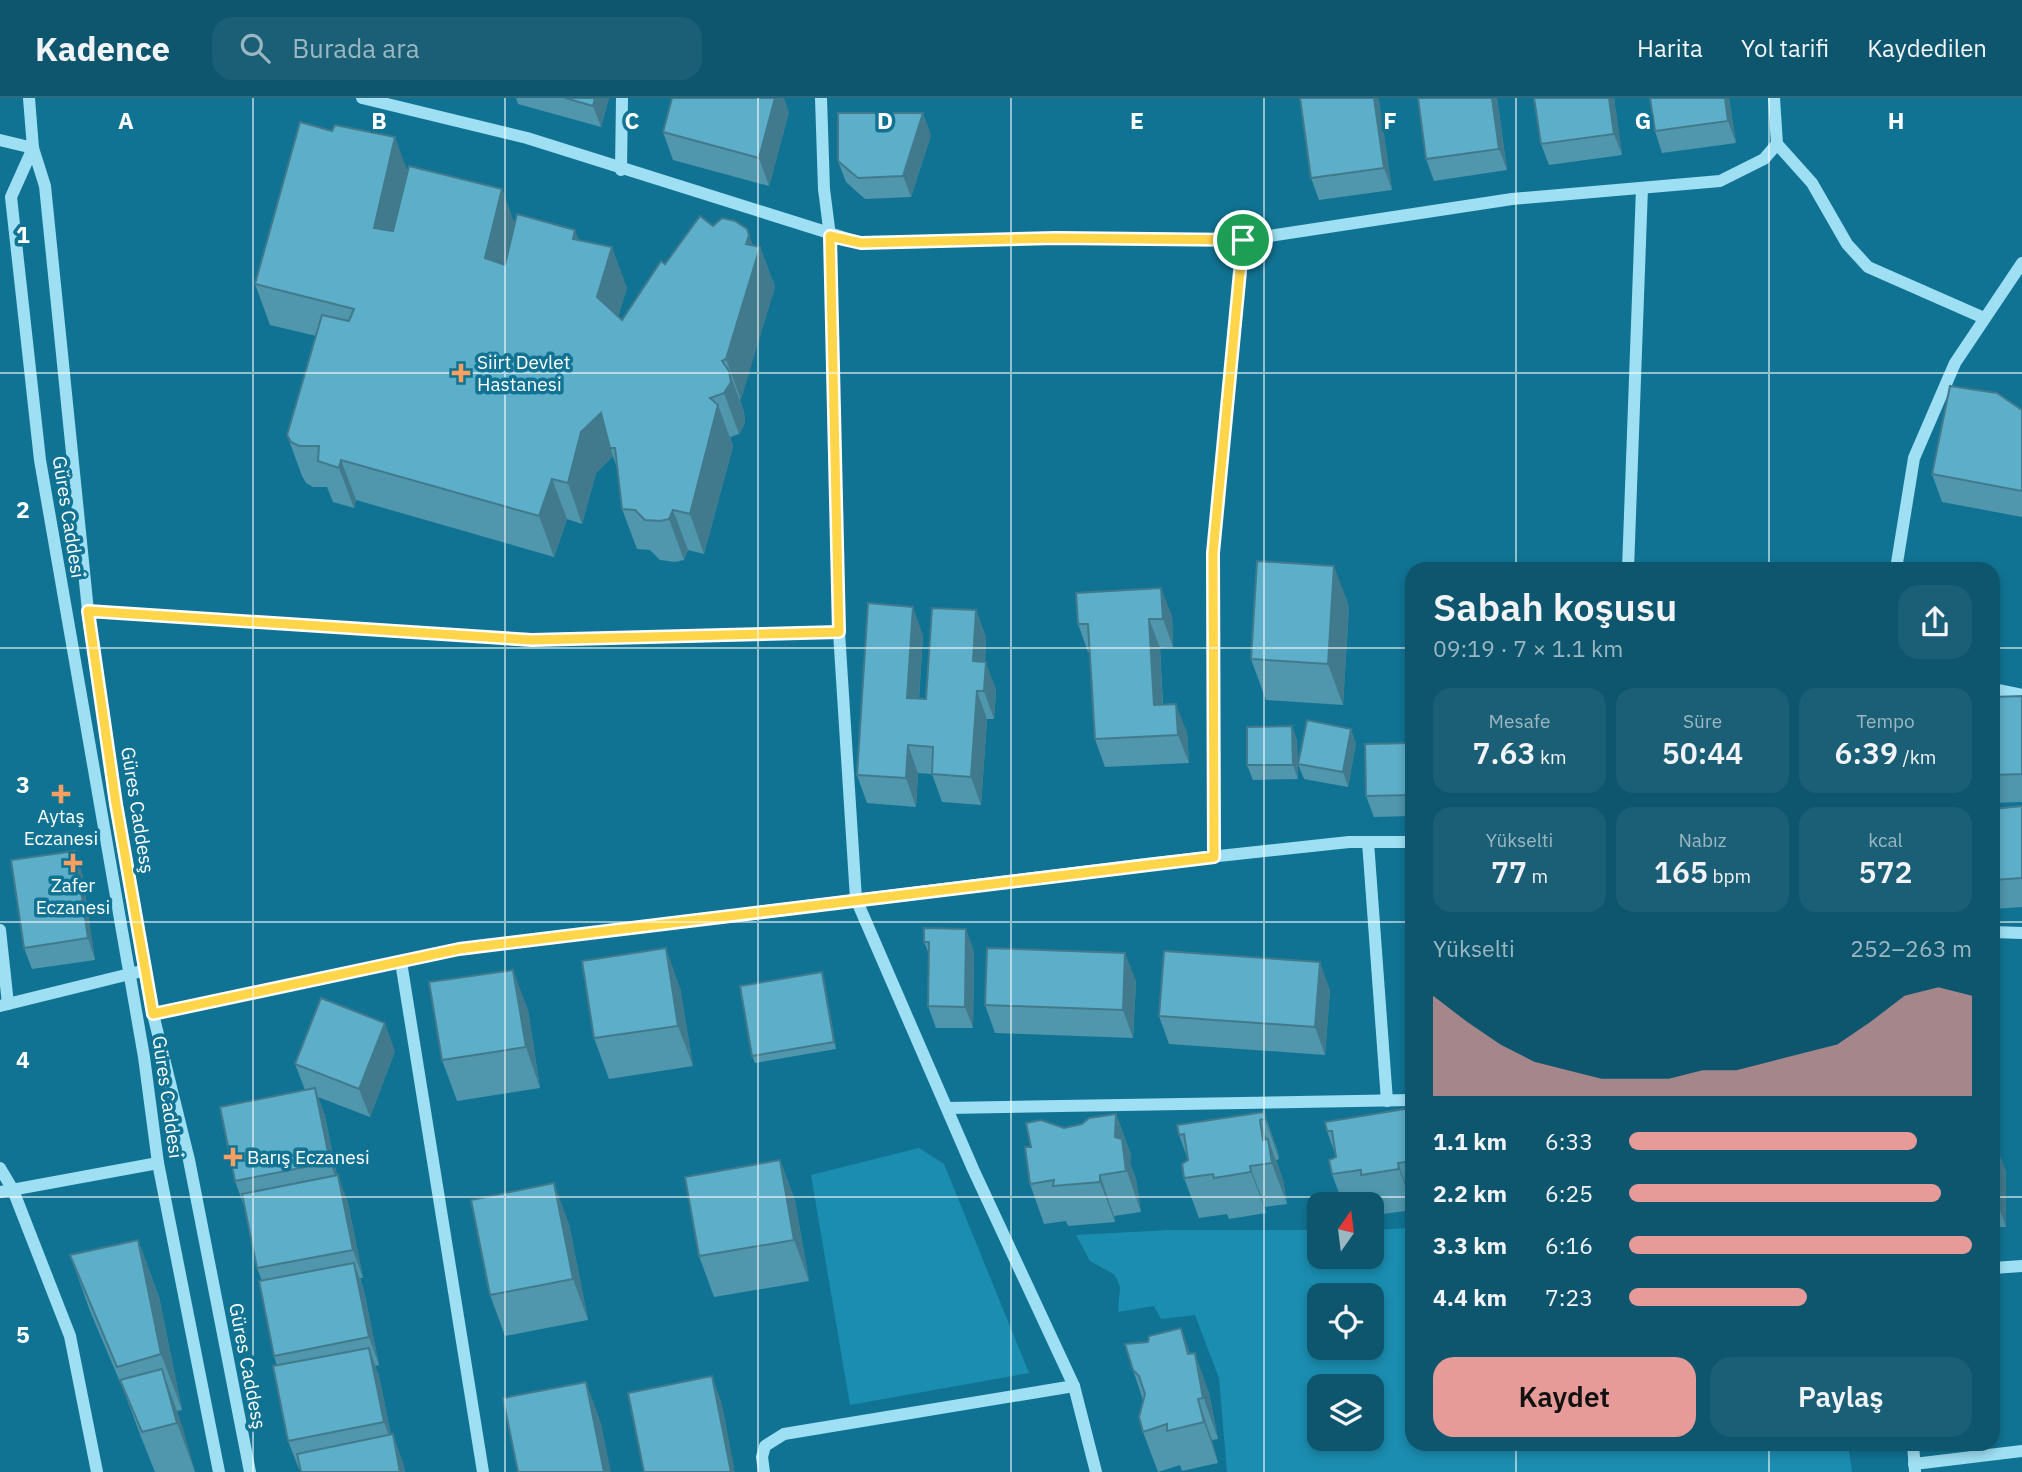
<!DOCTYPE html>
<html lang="tr">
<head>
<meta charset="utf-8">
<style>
  body { margin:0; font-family:"IBM Plex Sans",sans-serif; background:#1b5f76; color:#f1f3f6; height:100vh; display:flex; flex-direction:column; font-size:26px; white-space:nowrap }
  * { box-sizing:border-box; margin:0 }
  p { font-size:23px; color:#9ab7c2 }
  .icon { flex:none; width:38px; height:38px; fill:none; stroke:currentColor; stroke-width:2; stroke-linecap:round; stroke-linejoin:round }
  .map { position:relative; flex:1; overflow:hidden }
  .details { position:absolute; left:1405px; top:464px; width:595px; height:889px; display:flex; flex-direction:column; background:#0d566e; border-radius:21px; box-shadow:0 4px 10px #0003 }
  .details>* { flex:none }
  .needle { width:46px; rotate:14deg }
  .controls { position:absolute; left:1307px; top:1094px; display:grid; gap:14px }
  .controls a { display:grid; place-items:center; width:77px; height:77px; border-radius:14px; background:#0d566e; box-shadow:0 4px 10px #0003; font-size:35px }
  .pin { position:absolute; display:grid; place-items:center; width:60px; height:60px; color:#fff; margin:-30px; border:4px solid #fff; border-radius:50%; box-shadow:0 2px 7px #0007 }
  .round { display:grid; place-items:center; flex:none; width:74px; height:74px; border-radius:21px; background:#1b5f76 }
  .overview { display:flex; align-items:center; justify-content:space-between; height:119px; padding:0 28px }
  h1 { font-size:38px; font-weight:600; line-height:52px }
  .stats { display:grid; grid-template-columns:repeat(3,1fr); gap:10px; height:119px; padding:7px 28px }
  .stats div { display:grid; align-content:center; border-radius:18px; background:#1b5f76; text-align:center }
  .stats b { font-size:30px; font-weight:600 }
  .stats small { font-size:19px; font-weight:400 }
  .stats p { font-size:19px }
  .chart { height:196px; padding:14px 28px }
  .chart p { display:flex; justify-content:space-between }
  .chart svg { width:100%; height:126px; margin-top:7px; fill:#e69b98; opacity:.7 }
  .cta { display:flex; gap:14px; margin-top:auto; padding:14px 28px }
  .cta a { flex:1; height:80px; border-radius:21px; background:#e69b98; color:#111; font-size:28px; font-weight:600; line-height:80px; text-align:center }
  .cta a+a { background:#1b5f76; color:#f1f3f6 }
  ul { padding:0 28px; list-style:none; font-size:23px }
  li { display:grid; grid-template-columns:112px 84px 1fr; align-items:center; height:52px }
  li i { height:18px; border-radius:9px; background:#e69b98 }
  header { display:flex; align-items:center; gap:42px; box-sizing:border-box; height:98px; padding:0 35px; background:#0d566e; border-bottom:2px solid #2d6c81 }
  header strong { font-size:33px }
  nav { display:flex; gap:38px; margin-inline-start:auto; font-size:24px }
  .search { width:490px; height:63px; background:#1b5f76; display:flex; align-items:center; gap:18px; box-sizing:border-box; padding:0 24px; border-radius:21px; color:#9ab7c2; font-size:26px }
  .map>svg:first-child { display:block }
</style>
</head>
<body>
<header>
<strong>Kadence</strong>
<div class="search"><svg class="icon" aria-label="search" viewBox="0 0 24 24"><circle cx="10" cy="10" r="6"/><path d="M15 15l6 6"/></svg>Burada ara</div>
<nav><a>Harita</a><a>Yol tarifi</a><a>Kaydedilen</a></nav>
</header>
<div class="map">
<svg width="2022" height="1374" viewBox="0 0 2022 1374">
  <rect width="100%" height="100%" fill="#117393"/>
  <g fill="#1b8db0" fill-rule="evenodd">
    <path d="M919,1050L944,1066L1029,1275L850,1307L811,1077Z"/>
    <path d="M1412,1130V1346H1848L1852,1374H1227L1219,1280L1195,1217L1161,1221L1154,1208L1118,1214L1120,1189L1115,1177L1090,1163L1076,1137L1170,1132H1319L1320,1158H1372V1132ZM1320,1197H1372V1250H1320ZM1320,1288H1372V1340H1320Z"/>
  </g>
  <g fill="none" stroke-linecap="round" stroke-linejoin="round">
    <g stroke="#9edff3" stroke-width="12">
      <path d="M29,0L33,50L45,88L88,513L116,706L153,916L189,1062L250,1374"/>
      <path d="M362,0L527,40L861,145L1056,140L1243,142L1512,101L1720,83L1764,61L1777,46L1774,0"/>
      <path d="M821,0L824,91L830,138L839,534L856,801L973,1071L1074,1288L1096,1374"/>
      <path d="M0,42L33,50"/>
      <path d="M1777,46L1812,85L1847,146L1868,169L1984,220"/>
      <path d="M33,50L11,99L40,362L144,959L158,1065L219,1374"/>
      <path d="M621,72L622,0"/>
      <path d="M1628,471L1642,90"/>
      <path d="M1896,471L1914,360L1955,265L2022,165"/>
      <path d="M88,513L532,542L839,534"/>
      <path d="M1993,591L2022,597"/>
      <path d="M1368,744L1387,1003"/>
      <path d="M1214,759L1213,455L1243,142"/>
      <path d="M0,832L8,906"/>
      <path d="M1993,834L2022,835"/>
      <path d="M401,864L483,1374"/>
      <path d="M0,908L146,872"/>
      <path d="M153,916L459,851L1154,765L1349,744H1412"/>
      <path d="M947,1010L1412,1002"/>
      <path d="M0,1070L13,1092L70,1238L97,1374"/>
      <path d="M0,1094L158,1065"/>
      <path d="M1993,1170L2022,1168"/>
      <path d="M1913,1346L1915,1373"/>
      <path d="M1914,1366L2022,1353"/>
      <path d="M764,1374L762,1359L765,1348L784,1336L1074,1288"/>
    </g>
  </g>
  <g fill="#5096ac">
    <path d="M516,0H609L601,29L518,6Z"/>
    <path d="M1418,0H1497L1507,72L1434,83L1426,61Z"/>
    <path d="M1534,0H1614L1622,57L1549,67L1541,46Z"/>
    <path d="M1729,0L1736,45L1662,55L1655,33Z"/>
    <path d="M1379,3L1392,92L1319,102L1311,80Z"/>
    <path d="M789,14L769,88L673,62L663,34Z"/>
    <path d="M931,37L911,99L865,101L846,84L838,63Z"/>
    <path d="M407,74L502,91L514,126L579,142L627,190L618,218L622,222L665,166L713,128L753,147L760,149L775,189L740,302L744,314L745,325L739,336L730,339L733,348L704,456L688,452L684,462L675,464L660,462L650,452L637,451L622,411L617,370L613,358L596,375L582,426L567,421L554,459L356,402L354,410L333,404L327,389H313L306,385L302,378L287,337L316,238L270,227L255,186Z"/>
    <path d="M2022,312V419L1942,404L1932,376Z"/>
    <path d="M1349,508L1343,607L1266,602L1251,561Z"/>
    <path d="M976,512L986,540L985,564L996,592L994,621H987L981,707L942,704L932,676L918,675L916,709L867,705L857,677L923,537L919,601H926Z"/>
    <path d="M1172,518L1173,549L1160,550L1163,606L1187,634L1189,665L1105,669L1095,641L1090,554H1088L1078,526Z"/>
    <path d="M2022,598V704L1993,705V599Z"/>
    <path d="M1292,628L1297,643L1298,681L1253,682L1247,667Z"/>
    <path d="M1356,645L1348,689L1304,681L1298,666Z"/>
    <path d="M1412,645V718L1374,719L1366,698Z"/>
    <path d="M2022,708V809L1993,811V711Z"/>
    <path d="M82,775L95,862L32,871L24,850Z"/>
    <path d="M924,830L974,853L973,930H936L928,908L929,856L924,844Z"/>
    <path d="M824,881L836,951L755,965L752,958Z"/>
    <path d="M1136,883L1133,940L995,935L985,907Z"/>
    <path d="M680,890L693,968L609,981L594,940Z"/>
    <path d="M1330,892L1325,957L1169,946L1159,918Z"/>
    <path d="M528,912L540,990L457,1003L442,962Z"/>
    <path d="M395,953L370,1019L318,999L325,1018L337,1077L348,1105L363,1180H360L364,1193L379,1267L375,1268L379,1278L391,1337L403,1365L405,1374H301L300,1371H299L288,1343L277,1268L274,1258L262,1183L257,1170L245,1111L235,1083L305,992L295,966Z"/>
    <path d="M1412,1013V1112L1376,1117L1374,1113H1372V1106H1343L1332,1076L1336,1059L1327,1033Z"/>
    <path d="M1264,1014L1278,1054L1279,1061L1276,1062L1283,1082L1287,1106L1265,1109L1266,1115L1229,1121L1227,1116L1199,1120L1184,1080L1188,1062L1179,1037Z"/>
    <path d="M1116,1016L1131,1057L1130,1065L1136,1081L1141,1114L1114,1118L1115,1124L1068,1128L1066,1123L1044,1126L1030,1086L1031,1049L1064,1030L1082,1026Z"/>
    <path d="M1993,1040L2006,1074V1129H1993Z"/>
    <path d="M780,1062L795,1103L809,1183L714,1199L699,1158Z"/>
    <path d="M569,1126L588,1222L505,1238L490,1197Z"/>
    <path d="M138,1142L159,1199L182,1312L177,1313L195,1374H155L141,1339L125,1296L90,1213L70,1157Z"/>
    <path d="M1190,1255L1209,1295L1218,1341L1212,1342L1218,1365L1182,1373L1180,1367L1158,1374L1143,1334V1302L1133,1272Z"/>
  </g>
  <g fill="#417a8c">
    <path d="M595,0H609L601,29L593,8Z"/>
    <path d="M775,0H784L789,14L769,88L759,60Z"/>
    <path d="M1374,0H1378L1379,3L1392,92L1384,70Z"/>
    <path d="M1492,0H1497L1507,72L1499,51Z"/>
    <path d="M1609,0H1614L1622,57L1614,36Z"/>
    <path d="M1725,0H1729L1736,45L1728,23Z"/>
    <path d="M923,15L931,37L911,99L903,78Z"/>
    <path d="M395,39L410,80L389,170L374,130Z"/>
    <path d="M502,91L517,132L499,200L485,160Z"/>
    <path d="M747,131L757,159L760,149L775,189L741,302L726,261Z"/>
    <path d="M575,132L590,172L573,141Z"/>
    <path d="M612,149L627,190L612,239L597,199Z"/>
    <path d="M729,273L744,314L745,325L739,336L724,295Z"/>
    <path d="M718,307L733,348L704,456L690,416Z"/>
    <path d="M601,315L613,358L596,375L582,426L568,385L581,334Z"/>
    <path d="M341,362L356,402L354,410L339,370Z"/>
    <path d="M552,381L567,421L554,459L539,418Z"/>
    <path d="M673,412L688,452L684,462L669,421Z"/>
    <path d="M1334,468L1349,508L1343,607L1328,566Z"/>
    <path d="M1161,490L1172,518L1173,549L1163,521Z"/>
    <path d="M913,509L923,537L917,628L907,600Z"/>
    <path d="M976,512L986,540L983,591L973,563Z"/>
    <path d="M1149,521L1160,550L1164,635L1154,607Z"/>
    <path d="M986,564L996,592L994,621L984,593Z"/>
    <path d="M977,593L987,621L981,707L971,679Z"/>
    <path d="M1176,606L1187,634L1189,665L1178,637Z"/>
    <path d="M1292,628L1297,643L1298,681L1293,667Z"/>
    <path d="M1351,631L1356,645L1348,689L1343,674Z"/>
    <path d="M908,647L918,675L916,709L906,680Z"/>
    <path d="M75,753L82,775L95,862L88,840Z"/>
    <path d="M966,831L974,853L973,930L965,909Z"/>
    <path d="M666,850L680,890L693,968L678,928Z"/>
    <path d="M1125,855L1136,883L1133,940L1123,912Z"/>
    <path d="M1320,864L1330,892L1325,957L1315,929Z"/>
    <path d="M513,872L528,912L540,990L526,949Z"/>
    <path d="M822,874L824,881L836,951L834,944Z"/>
    <path d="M385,925L395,953L370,1019L359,991Z"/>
    <path d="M315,990L325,1018L340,1092L330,1064Z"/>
    <path d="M1264,1014L1278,1054L1279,1061L1265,1021Z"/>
    <path d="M1116,1016L1131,1057L1130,1065L1136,1081L1141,1114L1115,1039Z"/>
    <path d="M1408,1018L1412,1031V1043L1411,1039Z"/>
    <path d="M1260,1022L1270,1049L1268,1041L1283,1082L1287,1106L1263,1042Z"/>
    <path d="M1993,1040L2006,1074V1129L1993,1094Z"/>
    <path d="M780,1062L795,1103L809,1183L794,1142Z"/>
    <path d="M1398,1065L1412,1103V1107L1399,1071Z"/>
    <path d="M1250,1068L1265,1109L1266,1115L1251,1074Z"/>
    <path d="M338,1077L348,1105L363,1180L353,1152Z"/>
    <path d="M1100,1077L1114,1118L1115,1124L1100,1084Z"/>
    <path d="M554,1085L569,1126L588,1222L573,1181Z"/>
    <path d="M138,1142L159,1199L182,1312L161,1256Z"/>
    <path d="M354,1165L364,1193L379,1267L369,1239Z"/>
    <path d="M1181,1230L1196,1271L1195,1255L1209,1295L1218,1341L1188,1256Z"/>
    <path d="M369,1250L379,1278L394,1352L384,1324Z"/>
    <path d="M162,1271L182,1327L195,1374L177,1325Z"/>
    <path d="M712,1278L722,1306L735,1374H731Z"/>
    <path d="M586,1284L601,1325L611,1374H604Z"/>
    <path d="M1198,1301L1212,1342L1218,1365L1204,1324Z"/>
    <path d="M393,1336L403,1365L405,1374H400Z"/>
  </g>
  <g fill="#5daec8" stroke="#417a8c" stroke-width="2">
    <path d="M565,0H595L593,8Z"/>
    <path d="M672,0H775L759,60L663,34Z"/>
    <path d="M1300,0H1374L1384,70L1311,80Z"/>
    <path d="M1418,0H1492L1499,51L1426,61Z"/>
    <path d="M1534,0H1609L1614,36L1541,46Z"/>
    <path d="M1650,0H1725L1728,23L1655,33Z"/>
    <path d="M838,15H923L903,78L858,80L838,63Z"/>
    <path d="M300,24L332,33L335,27L395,39L374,130L393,133L409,68L502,91L485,160L505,167L517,116L575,132L573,141L612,149L597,199L622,222L661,163L665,166L700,118L713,128L722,120L735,123L747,131L749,137L746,146L760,149L726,261L722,263L729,273L731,284L724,295L710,300L718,307L690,416L673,412L669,421L660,423L645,422L635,412L622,411L615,350H610L601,315L581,334L568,385L552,381L539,418L341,362L339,370L318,363L319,348H299L291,344L287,337L322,217L349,223L354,211L255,186Z"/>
    <path d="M1950,288L1997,295L2022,312V393L1932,376Z"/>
    <path d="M1257,463L1334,468L1328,566L1251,561Z"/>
    <path d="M1161,490L1163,521H1149L1154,607L1176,606L1178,637L1095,641L1088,526H1078L1076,495Z"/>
    <path d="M868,505L913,509L907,600L926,601L932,510L976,512L973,563L986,564L984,593H977L971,679L932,676L933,649L908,647L906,680L857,677Z"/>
    <path d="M2022,598V676L1993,677V599Z"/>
    <path d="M1307,622L1351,631L1343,674L1298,666Z"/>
    <path d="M1292,628L1293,667H1247V629Z"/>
    <path d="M1412,645V697L1366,698L1365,646Z"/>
    <path d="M2022,708V780L1993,782V711Z"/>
    <path d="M75,753L88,840L24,850L11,762Z"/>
    <path d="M924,830L966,831L965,909L928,908L929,844H924Z"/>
    <path d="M666,850L678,928L594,940L582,863Z"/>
    <path d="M987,850L1125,855L1123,912L985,907Z"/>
    <path d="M1164,853L1320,864L1315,929L1159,918Z"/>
    <path d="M513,872L526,949L442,962L429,884Z"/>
    <path d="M822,874L834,944L752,958L740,888Z"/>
    <path d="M321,900L385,925L359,991L295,966Z"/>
    <path d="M315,990L330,1064L235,1083L220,1009Z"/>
    <path d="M1411,1010L1412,1018H1408L1411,1039L1412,1038V1063L1398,1065L1399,1071L1361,1077V1072L1332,1076L1329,1062L1336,1059L1332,1033H1327L1325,1024Z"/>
    <path d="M1264,1014L1265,1021L1260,1022L1263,1042L1268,1041L1272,1065L1250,1068L1251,1074L1214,1080L1213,1076L1184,1080L1182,1066L1188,1062L1184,1036L1179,1037L1177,1027Z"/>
    <path d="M1116,1016L1115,1039L1122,1041L1126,1073L1100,1077V1084L1053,1088L1054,1082L1030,1086L1025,1049H1031L1026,1025L1041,1022L1064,1030L1082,1026L1089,1020Z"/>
    <path d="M780,1062L794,1142L699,1158L685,1079Z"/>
    <path d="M338,1077L353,1152L257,1170L242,1096Z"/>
    <path d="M554,1085L573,1181L490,1197L471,1102Z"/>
    <path d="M138,1142L161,1256L117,1269L70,1157Z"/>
    <path d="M354,1165L369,1239L274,1258L259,1183Z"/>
    <path d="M1181,1230L1188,1256L1195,1255L1203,1300L1198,1301L1204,1324L1167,1333V1326L1143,1334L1139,1319L1145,1296L1139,1278L1133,1272L1125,1246L1148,1244L1149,1238Z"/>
    <path d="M369,1250L384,1324L288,1343L273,1268Z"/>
    <path d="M162,1271L177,1325L142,1334L120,1282Z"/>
    <path d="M712,1278L731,1374H644L628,1295Z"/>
    <path d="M586,1284L604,1374H518L503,1300Z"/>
    <path d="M393,1336L400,1374H301L297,1356Z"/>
  </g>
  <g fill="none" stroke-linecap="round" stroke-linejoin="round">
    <defs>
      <path id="route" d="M830,138L861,145L1056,140L1243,142L1213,455L1214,759L459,851L153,916L116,706L88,513L532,542L839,534Z"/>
    </defs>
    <use href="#route" stroke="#fff" stroke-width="14"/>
    <use href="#route" stroke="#ffd54a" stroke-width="9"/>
  </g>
  <path fill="none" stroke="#fff" stroke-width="2" stroke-opacity="0.55" d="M253,0V1374M505,0V1374M758,0V1374M1011,0V1374M1264,0V1374M1516,0V471M1769,0V471M0,275H2022M0,550H1412M1993,550H2022M0,824H1412M1993,824H2022M0,1099H1412M1993,1099H2022M1516,1346V1374M1769,1346V1374"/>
  <g fill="#ff9f60" stroke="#117393" stroke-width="2.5">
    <path d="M457.5 264.5h7v7h7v7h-7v7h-7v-7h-7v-7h7z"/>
    <path d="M57.5 685.5h7v7h7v7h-7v7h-7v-7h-7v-7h7z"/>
    <path d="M69.5 754.5h7v7h7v7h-7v7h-7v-7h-7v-7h7z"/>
    <path d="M229.5 1048.5h7v7h7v7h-7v7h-7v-7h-7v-7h7z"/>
  </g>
  <g text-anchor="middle" stroke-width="7" stroke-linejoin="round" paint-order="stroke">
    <g font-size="19" fill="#fff" stroke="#117393" text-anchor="start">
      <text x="477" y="271">Siirt Devlet<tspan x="477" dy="22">Hastanesi</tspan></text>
      <text x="61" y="725" text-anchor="middle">Aytaş<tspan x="61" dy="22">Eczanesi</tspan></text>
      <text x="73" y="794" text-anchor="middle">Zafer<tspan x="73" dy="22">Eczanesi</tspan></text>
      <text x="247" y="1066">Barış Eczanesi</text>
    </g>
    <g font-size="19" fill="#fff" stroke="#117393">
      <text transform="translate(69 419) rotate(81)" y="7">Güres Caddesi</text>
      <text transform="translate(138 712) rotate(81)" y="7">Güres Caddesş</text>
      <text transform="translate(168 999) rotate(82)" y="7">Güres Caddesi</text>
      <text transform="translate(248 1268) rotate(79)" y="7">Güres Caddesş</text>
    </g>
  </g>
  <g font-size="23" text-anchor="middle" font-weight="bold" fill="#fff" stroke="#117393" stroke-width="7" stroke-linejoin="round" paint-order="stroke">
    <text x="126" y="31">A</text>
    <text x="379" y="31">B</text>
    <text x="632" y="31">C</text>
    <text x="885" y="31">D</text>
    <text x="1137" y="31">E</text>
    <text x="1390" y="31">F</text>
    <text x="1643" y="31">G</text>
    <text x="1896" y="31">H</text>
    <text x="23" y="145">1</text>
    <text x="23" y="420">2</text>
    <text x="23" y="695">3</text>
    <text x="23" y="970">4</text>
    <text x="23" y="1245">5</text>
  </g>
</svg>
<div class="controls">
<a><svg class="needle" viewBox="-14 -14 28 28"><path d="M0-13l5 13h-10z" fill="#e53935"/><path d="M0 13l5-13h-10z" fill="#9ab7c2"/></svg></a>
<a><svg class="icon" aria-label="locate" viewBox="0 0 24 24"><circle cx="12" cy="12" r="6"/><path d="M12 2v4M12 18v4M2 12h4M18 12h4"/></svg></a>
<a><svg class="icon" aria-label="layers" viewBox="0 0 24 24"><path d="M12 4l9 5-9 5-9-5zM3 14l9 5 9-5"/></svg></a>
</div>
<div class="pin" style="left:1243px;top:142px;background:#1e9e55"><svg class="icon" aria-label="arrive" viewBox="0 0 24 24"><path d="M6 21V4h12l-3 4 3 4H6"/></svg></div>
<section class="details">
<div class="overview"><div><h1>Sabah koşusu</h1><p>09:19 · 7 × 1.1 km</p></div><a class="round"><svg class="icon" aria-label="share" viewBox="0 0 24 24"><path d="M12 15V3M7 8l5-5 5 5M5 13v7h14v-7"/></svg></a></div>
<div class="stats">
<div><p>Mesafe</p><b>7.63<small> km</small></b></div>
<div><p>Süre</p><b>50:44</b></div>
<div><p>Tempo</p><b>6:39<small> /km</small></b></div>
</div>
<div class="stats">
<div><p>Yükselti</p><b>77<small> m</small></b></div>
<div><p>Nabız</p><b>165<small> bpm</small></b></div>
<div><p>kcal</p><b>572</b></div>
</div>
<div class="chart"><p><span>Yükselti</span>252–263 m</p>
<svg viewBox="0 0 160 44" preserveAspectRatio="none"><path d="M0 44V9L10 18L20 26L30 32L40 35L50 38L60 38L70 38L80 35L90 35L100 32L110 29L120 26L130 18L140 9L150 6L160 9V44z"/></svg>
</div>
<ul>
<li><b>1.1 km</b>6:33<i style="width:84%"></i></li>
<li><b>2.2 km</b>6:25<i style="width:91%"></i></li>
<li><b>3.3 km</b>6:16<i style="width:100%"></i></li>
<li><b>4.4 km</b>7:23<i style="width:52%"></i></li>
</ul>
<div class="cta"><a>Kaydet</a><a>Paylaş</a></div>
</section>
</div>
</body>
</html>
